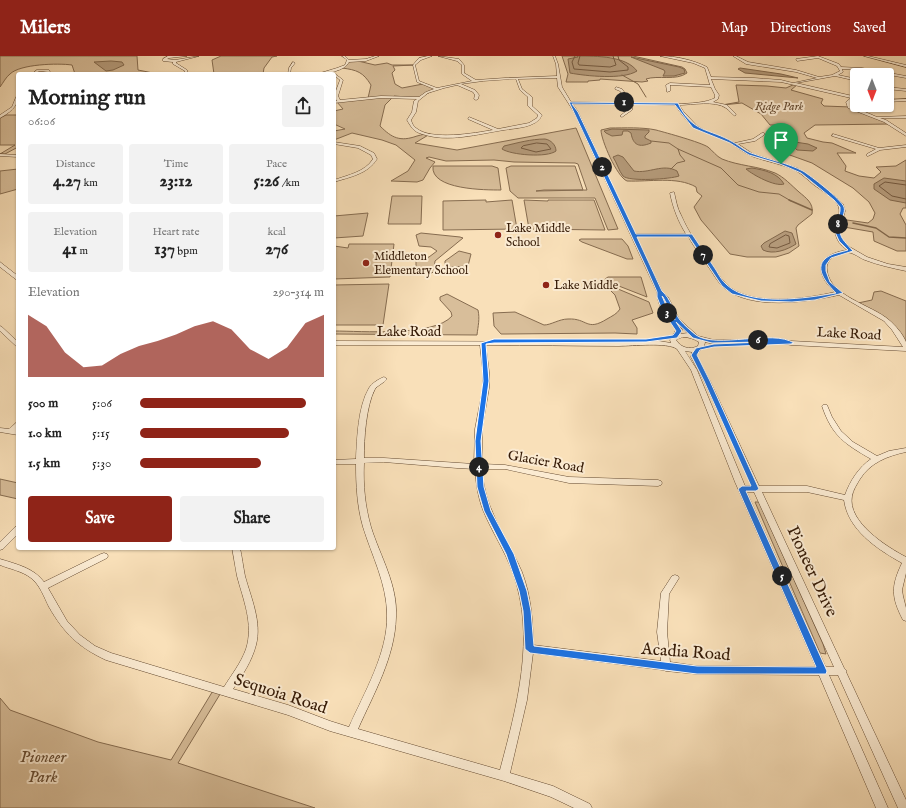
<!DOCTYPE html>
<html lang="en">
<head>
<meta charset="utf-8">
<style>
  body { margin:0; font-family:"IM FELL English",serif; background:#f2f2f2; color:#222; height:100vh; display:flex; flex-direction:column; font-size:15px; white-space:nowrap }
  * { box-sizing:border-box; margin:0 }
  p { font-size:13px; color:#767676 }
  .icon { flex:none; width:22px; height:22px; fill:none; stroke:currentColor; stroke-width:2; stroke-linecap:round; stroke-linejoin:round }
  .map { position:relative; flex:1; overflow:hidden }
  .side { position:absolute; left:16px; top:16px; width:320px; height:478px; display:flex; flex-direction:column; background:#fff; border-radius:4px; box-shadow:0 1px 3px #0004 }
  .side>* { flex:none }
  .needle { width:26px; rotate:180deg }
  .tools { position:absolute; left:850px; top:12px; display:grid; gap:8px }
  .tools a { display:grid; place-items:center; width:44px; height:44px; border-radius:4px; background:#fff; box-shadow:0 1px 3px #0004; font-size:20px }
  .pin { position:absolute; display:grid; place-items:center; width:34px; height:34px; color:#fff; margin:-41px -17px; border-radius:50% 50% 50% 0; rotate:-45deg; box-shadow:0 0 4px #0007 }
  .pin .icon { rotate:45deg }
  .km { position:absolute; width:20px; height:20px; margin:-10px; border-radius:50%; background:#222; color:#fff; font-size:11px; line-height:20px; text-align:center }
  .round { display:grid; place-items:center; flex:none; width:42px; height:42px; border-radius:4px; background:#f2f2f2 }
  .headline { display:flex; align-items:center; justify-content:space-between; height:68px; padding:0 12px }
  h1 { font-size:22px; font-weight:800; line-height:30px }
  .metrics { display:grid; grid-template-columns:repeat(3,1fr); gap:6px; height:68px; padding:4px 12px }
  .metrics div { display:grid; align-content:center; border-radius:4px; background:#f2f2f2; text-align:center }
  .metrics b { font-size:17px; font-weight:800 }
  .metrics small { font-size:11px; font-weight:400 }
  .metrics p { font-size:11px }
  .chart { height:112px; padding:8px 12px }
  .chart p { display:flex; justify-content:space-between }
  .chart svg { width:100%; height:72px; margin-top:4px; fill:#8f2418; opacity:.7 }
  .primary-button { display:flex; gap:8px; margin-top:auto; padding:8px 12px }
  .primary-button a { flex:1; height:46px; border-radius:4px; background:#8f2418; color:#fff; font-size:16px; font-weight:800; line-height:46px; text-align:center }
  .primary-button a+a { background:#f2f2f2; color:#222 }
  ul { padding:0 12px; list-style:none; font-size:13px }
  li { display:grid; grid-template-columns:64px 48px 1fr; align-items:center; height:30px }
  li i { height:10px; border-radius:5px; background:#8f2418 }
  header { display:flex; align-items:center; gap:24px; box-sizing:border-box; height:56px; padding:0 20px; background:#8f2418; color:#fff }
  header strong { font-size:19px }
  nav { display:flex; gap:22px; margin-inline-start:auto; font-size:14px }
  .map>svg:first-child { display:block }
</style>
</head>
<body>
<header>
<strong>Milers</strong>
<nav><a>Map</a><a>Directions</a><a>Saved</a></nav>
</header>
<div class="map">
<svg width="906" height="752" viewBox="0 0 906 752">
  <rect width="100%" height="100%" fill="#f9e0b9"/>
  <filter id="stains"><feTurbulence type="fractalNoise" baseFrequency=".005" numOctaves="4"/><feColorMatrix values="0 0 0 0 .2 0 0 0 0 .09 0 0 0 0 .02 0 0 0 .5 -.17"/></filter>
  <radialGradient id="worn" r=".72"><stop offset=".6" stop-color="#630" stop-opacity="0"/><stop offset="1" stop-color="#630" stop-opacity=".3"/></radialGradient>
  <g fill="#d8be9a" stroke="#866c50">
    <path d="M0,0H137L138,14L158,18H75L72,9C58,7 20,8 10,18C6,21 3,27 0,31Z"/>
    <path d="M221,0H277L272,1L264,12L263,18H214L212,4Z"/>
    <path d="M562,0H633L682,11L685,13L687,17C676,25 658,19 646,23L648,25L642,26L600,23V24L588,25V26H566L568,18Z"/>
    <path d="M348,5H358L375,9L387,7L392,9H414L393,10L395,14L392,17L395,28L402,32L423,28L436,33L419,42L394,40L385,49L380,70C392,82 400,86 417,80C422,79 425,77 430,78L415,87L457,94L576,72L618,173L608,174L595,142H518L510,135L506,112L511,110H575L583,134H544L536,135L587,134L578,108L575,107L514,106L494,104L446,105L429,101L426,102L435,106L430,112L423,124L417,126L391,125L408,115L415,104L396,89L382,84L352,77L334,84V75L345,73L334,68V55L343,53L337,46L368,42L371,29C363,16 357,14 342,12L346,9Z"/>
    <path d="M795,28H798L791,34L823,43L821,47L824,50L851,51L890,68L815,69L804,77L807,82L823,86L832,87L856,97H837L846,110L845,115L859,120L874,122L881,116L876,111L896,110L906,104V152H903L900,158L906,169V195H897L874,185L873,176L838,170L840,163L868,167L873,163L875,157L869,146L853,132L812,107L773,93L789,85L793,79L783,69H770L761,58L742,47L722,49L739,46L736,29L767,30L786,32Z"/>
    <path d="M6,59H18V91L5,98H0L15,89H0V62Z"/>
    <path d="M610,72C625,72 642,71 656,74C667,77 700,86 708,91C713,95 716,100 722,103C739,110 758,110 775,117C784,121 791,129 799,136C806,142 814,147 812,158L798,169L796,172L799,190L789,197L776,201H747L730,198L701,164L694,151L702,140L697,136L696,131C677,120 649,126 627,125C617,121 601,84 601,74Z"/>
    <path d="M433,110H492L498,112L501,134C486,134 430,134 433,110Z"/>
    <path d="M18,113V133L0,138V115Z"/>
    <path d="M392,140H422L421,168H388Z"/>
    <path d="M486,144V146L512,144L517,173L443,174V145Z"/>
    <path d="M524,144L548,145V144H594L605,174L529,173Z"/>
    <path d="M368,157L363,180L334,182V160Z"/>
    <path d="M421,177L460,181L463,182L435,205L434,215L432,217L416,213V205L429,201L437,195L431,191L419,190L416,179Z"/>
    <path d="M581,183H622L628,190L633,203H627L582,186L579,184Z"/>
    <path d="M349,188H394L390,221L334,223V190L348,192Z"/>
    <path d="M459,195L471,198L468,210L451,211L445,209V205Z"/>
    <path d="M608,221H641L647,241L606,225L605,223Z"/>
    <path d="M389,228L383,269H334V229Z"/>
    <path d="M611,230L649,246L653,257L632,264L637,272V278L615,277L506,278H501L494,270L493,257L515,256L544,269C551,269 559,263 568,263C588,262 586,276 607,263C612,260 617,258 620,253L615,239L608,232Z"/>
    <path d="M881,235L906,245V291L887,266L858,247L872,244L874,236Z"/>
    <path d="M447,238L478,254C480,263 478,270 477,279L334,278V275C361,275 434,281 452,260L451,256L440,244V241Z"/>
    <path d="M0,423L18,427V443L0,439Z"/>
    <path d="M755,446H759L823,588L826,598L820,597Z"/>
    <path d="M214,633L222,635L178,707L315,752H0V642L10,654L98,686L171,704Z"/>
  </g>
  <g fill="#b69c7c" stroke="#82684c">
    <path d="M577,0C597,0 626,0 637,15C623,24 586,20 570,17L568,3L578,1Z"/>
    <path d="M631,1L679,11L684,13L685,17L674,20H663L665,16L664,14Z"/>
    <path d="M111,5L122,6L124,9L113,14L106,15L94,6Z"/>
    <path d="M740,12L781,18L798,22L745,17L738,13Z"/>
    <path d="M612,73L649,74V76L645,80V82L651,85V87C639,92 633,89 631,77L628,75H623L622,79L612,80L606,77L604,75Z"/>
    <path d="M545,83C551,84 556,89 556,95C547,102 511,99 502,93L504,90C517,87 531,83 545,83Z"/>
    <path d="M795,86L808,88L817,92L813,95L797,94L792,89V87Z"/>
    <path d="M618,99L623,101L634,115C649,118 663,107 677,115L679,120C671,123 629,126 623,120C619,115 617,107 613,101Z"/>
    <path d="M752,112C764,114 778,117 784,128C775,131 753,119 746,113Z"/>
    <path d="M884,122L906,125V147L890,144L874,133V128Z"/>
    <path d="M785,175L792,177L796,188C787,194 773,199 763,194L761,190L764,187Z"/>
  </g>
  <g fill="none" stroke-linecap="round" stroke-linejoin="round">
    <g stroke="#755a40" stroke-width="1">
      <path d="M575,0L572,6L574,13L610,16L628,14V11L619,4L618,0"/>
      <path d="M580,0L578,7L579,9L610,11L616,9L613,0"/>
      <path d="M537,87L547,88L551,93L536,96L521,92L523,90Z"/>
      <path d="M906,129L885,126L879,130L892,140L906,143"/>
      <path d="M786,179L789,180L790,187L777,192L769,191L770,188Z"/>
    </g>
    <g stroke="#82684c" stroke-width="1">
      <path d="M622,19L638,28L646,41"/>
      <path d="M651,85L669,87L678,93L721,112L738,129L759,136L779,138L791,145"/>
      <path d="M671,113L677,107L685,105L680,99L678,93"/>
    </g>
    <g stroke="#82684c" stroke-width="1.5">
      <path d="M789,144L812,154"/>
      <path d="M853,167L876,172L889,181L906,182"/>
    </g>
    <defs>
      <g id="minor">
        <path d="M168,0H187L169,2L167,3L175,4L199,0L176,6V7L187,14V18H185V15L173,8V6L163,5V3Z"/>
        <path d="M342,0H345L349,4L366,3L375,0H379L366,5L349,6C345,15 326,18 317,18L337,12L345,9L347,4Z"/>
        <path d="M428,0H432L421,4L415,9L419,25L437,32L472,25L462,18V9L457,5L438,0L459,3L464,9V17L476,24L505,22L557,20L556,8L553,0H555L558,8L562,31L571,46L629,47L620,35L615,33L616,31L622,33L632,47C652,47 699,51 715,42V39L711,31L670,29V35L667,36L666,29L670,27L710,29L705,12L693,7L660,0C676,0 693,4 707,11L711,21L754,22L781,24L793,27L817,22L796,16L746,8L733,0H736L748,6L796,14L819,21L832,19L840,15L837,10L818,2L797,5L796,3L818,0L839,8L841,11L862,12L906,20V22L862,14L842,13L843,16L838,19L857,23V25L835,20L796,27L857,41V43L853,42L850,46L851,50L877,61L906,60V62H880L886,64L906,77V80L884,66L848,52L846,46L851,42L781,26L711,23L715,33L719,39L718,43L713,46L727,49L736,58L735,60C732,58 729,54 726,52C715,44 692,49 679,49L683,55L697,70L708,76L735,87L753,83L762,77H764V79L755,85L738,88L753,98L797,112L805,117L817,128L836,141L843,148L845,155L839,176L842,184L848,190L867,201L888,208L906,211V215C892,212 878,209 865,204C860,202 855,198 851,197C846,195 837,199 833,201C829,204 826,208 827,214C829,240 872,249 889,264C895,269 903,278 906,286C906,288 906,292 906,295L791,289L780,287L714,288L705,286L704,291L697,298V301L710,325L759,430H807L845,439C850,425 859,411 871,403C845,388 832,380 822,350L823,349H827L832,361L841,375L853,386L877,400L889,395L906,392V396C887,400 870,407 860,423C857,428 853,434 852,440C847,466 887,491 906,501V517L902,534L903,540L906,552V565L903,564C891,541 891,530 902,507C877,493 848,474 844,444L807,436H762L844,612L847,615L846,616L906,744V752H898L838,619H829L888,752H876L819,619L697,618L666,615L663,614L533,597L527,644L510,717L553,730L590,748L592,752H574L551,741L504,725L330,675L288,659L106,604C78,591 64,577 49,551C44,541 40,529 31,522C22,515 10,513 0,509V503C16,508 34,512 44,526L101,498L104,497L107,498L108,500L107,502L48,532L67,565L80,579L95,590L111,597L224,631C232,618 241,607 246,593C254,568 243,543 237,520C235,511 234,501 232,492H240C242,501 243,510 245,520C251,542 262,566 256,589C252,605 242,620 233,633L288,649L330,665L349,671C364,637 388,597 387,559C387,528 372,500 363,471C357,450 356,429 356,408H334V404L356,403C357,381 358,351 369,332C372,327 379,323 384,321L387,323C384,327 378,329 375,333C366,350 364,383 364,402H384L474,408L475,373L483,332V316L480,289H334V285L621,286L659,285L671,287L670,284L676,274C668,262 657,251 657,236L574,56L558,31L557,22L518,23L522,33L532,41V50L542,59C537,72 515,72 504,74C478,78 448,87 422,78C414,76 411,71 407,64L412,56L414,45L417,43L381,42L334,47V45H337L334,40L340,24L334,19V18H333L334,17L343,24L338,40L340,44L381,40L419,41L426,36L434,33L417,26L413,9L419,2ZM516,23L520,34L528,41V50L538,59L537,62L529,67L498,73L469,61L468,63L493,74C475,77 431,85 416,72C413,70 412,67 411,64L416,56L418,45L428,37L444,32L457,29L473,36L475,39L474,43L476,44L478,43L479,39L475,34L461,28L483,25ZM573,48H630L629,53L620,60L622,61L632,54L633,48L676,49C678,54 681,57 684,61C700,80 714,76 731,87C738,92 746,98 754,101C768,106 782,108 795,114C802,118 808,124 814,129C820,133 826,137 831,141C854,159 819,173 847,194C816,199 814,217 835,236C806,243 749,251 726,228C719,221 714,211 708,203C697,189 688,175 681,159C677,152 676,144 674,136L670,137C673,152 678,165 686,178H635L578,56ZM636,180H688C695,193 704,204 712,216C715,221 719,227 723,231C751,255 806,246 839,239L884,265L892,274L903,291L791,285L780,283L714,284L698,280L679,263L668,241L662,235ZM663,242L672,260L666,251ZM678,268L688,277L680,278L682,274ZM683,281C689,281 694,283 699,286L698,290C690,294 681,292 676,284ZM486,289C531,289 575,290 619,290C633,290 667,286 677,293L691,314L735,426L816,611L697,610L670,606L667,576L669,538L679,522L678,520L675,519L672,520L661,537L657,576L661,605L533,589C533,565 531,540 522,516C513,495 500,476 492,455C486,442 483,427 482,413H505L569,427L658,430L661,429L662,427L661,425L658,424L569,421L505,409L482,408V373L489,332V316ZM685,295L692,296L691,301L704,325L752,430H745L697,314ZM384,406L457,412L475,413C476,427 478,441 483,454C492,476 505,495 513,517C536,581 517,650 500,714L358,673C374,637 395,601 396,561C398,529 380,500 371,471C365,450 363,429 364,407ZM747,436H754L834,611H826Z"/>
        <path d="M864,0H868L906,9V11Z"/>
        <path d="M293,6L295,7L291,12L290,18H288L289,12Z"/>
        <path d="M37,14H49L51,18H49L48,16L40,15L32,18Z"/>
        <path d="M887,31L906,33V35L887,33Z"/>
        <path d="M18,40C18,51 9,57 0,62V59L12,51L16,41Z"/>
        <path d="M906,43V45L887,46V44Z"/>
        <path d="M833,78L879,92L906,89V91L880,94L868,100H867V98L876,93L832,80Z"/>
        <path d="M334,86L360,90L374,97L377,103C368,118 350,121 334,126V124C348,119 365,116 373,103L371,99L358,92L334,88Z"/>
        <path d="M0,98L18,99V101L0,100Z"/>
        <path d="M0,206L18,220V225L0,211Z"/>
        <path d="M0,270L2,271L18,286V291L16,290L0,275Z"/>
        <path d="M16,367H18V373L16,374L18,375V379L0,376V372L9,373Z"/>
        <path d="M18,470V478L3,493L0,494V486L15,471Z"/>
      </g>
    </defs>
    <use href="#minor" stroke="#654b32" stroke-width="1"/>
    <use href="#minor" fill="#fbebd2" fill-rule="evenodd"/>
  </g>
  <path fill="#1a73e8" stroke="#fff" fill-rule="evenodd" d="M569,46L678,47C692,77 709,72 733,86C740,90 746,96 754,98C770,104 788,107 803,115C811,120 841,143 844,151C845,154 844,157 843,160C838,181 839,179 853,195L831,202L826,209V215L830,226L843,237L815,244L792,246L761,245L732,238L722,230L689,181H637L662,235C671,243 673,255 680,264C684,269 691,275 696,279C716,293 773,273 794,287L791,288L714,291L700,294L697,299L710,325L759,433L756,435H746L827,615L826,618H697L530,597L525,593L523,555L519,535L506,498L484,455L477,431L475,385L483,325L481,287L494,283H646L673,279L676,275L662,254L657,241V236L646,211ZM572,48L675,49L693,72L730,87L749,99L780,108L801,117L834,144L840,151V155L835,176L839,185L848,194C842,196 834,197 829,200C811,210 827,228 836,237C807,242 751,251 727,229C722,225 719,219 716,214C708,202 700,190 692,178H636L578,56ZM662,240L663,241L675,264L668,254ZM676,266L693,282L712,287L762,286L714,288L696,292L691,299L704,325L751,430H742L738,433L816,611L697,610L534,590L531,555L527,535L514,498L491,455L484,431L481,385L489,325L486,288L494,287L646,286L677,282L682,275Z"/>
  <g fill="#8f2418" stroke="#fbebd2" stroke-width="1.5">
    <circle cx="498" cy="179" r="4"/>
    <circle cx="366" cy="207" r="4"/>
    <circle cx="546" cy="229" r="4"/>
  </g>
  <g text-anchor="middle" stroke-width="4" stroke-linejoin="round" paint-order="stroke">
    <g font-size="12" font-style="italic" fill="#654b32" stroke="#fbebd2">
      <text x="779" y="54">Ridge Park</text>
    </g>
    <g font-size="12" fill="#341905" stroke="#fbebd2" text-anchor="start">
      <text x="506" y="176">Lake Middle<tspan x="506" dy="14">School</tspan></text>
      <text x="374" y="204">Middleton<tspan x="374" dy="14">Elementary School</tspan></text>
      <text x="554" y="233">Lake Middle</text>
    </g>
    <g font-size="14" fill="#341905" stroke="#fbebd2">
      <text x="409" y="280">Lake Road</text>
      <text transform="translate(849 277) rotate(3)" y="5">Lake Road</text>
      <text transform="translate(546 405) rotate(10)" y="5">Glacier Road</text>
    </g>
    <g font-size="17" fill="#341905" stroke="#fbebd2">
      <text transform="translate(813 515) rotate(65)" y="6">Pioneer Drive</text>
      <text transform="translate(686 595) rotate(4)" y="6">Acadia Road</text>
      <text transform="translate(281 637) rotate(18)" y="6">Sequoia Road</text>
    </g>
    <g font-size="17" font-style="italic" fill="#654b32" stroke="#fbebd2">
      <text x="43" y="706">Pioneer<tspan x="43" dy="20">Park</tspan></text>
    </g>
  </g>
  <rect width="100%" height="100%" filter="url(#stains)"/>
  <rect width="100%" height="100%" fill="url(#worn)"/>
</svg>
<div class="tools">
<a><svg class="needle" viewBox="-14 -14 28 28"><path d="M0-13l5 13h-10z" fill="#e53935"/><path d="M0 13l5-13h-10z" fill="#767676"/></svg></a>
</div>
<div class="pin" style="left:781px;top:108px;background:#1e9e55"><svg class="icon" aria-label="arrive" viewBox="0 0 24 24"><path d="M6 21V4h12l-3 4 3 4H6"/></svg></div>
<b class="km" style="left:624px;top:46px">1</b>
<b class="km" style="left:602px;top:111px">2</b>
<b class="km" style="left:667px;top:257px">3</b>
<b class="km" style="left:479px;top:411px">4</b>
<b class="km" style="left:782px;top:520px">5</b>
<b class="km" style="left:758px;top:284px">6</b>
<b class="km" style="left:703px;top:199px">7</b>
<b class="km" style="left:838px;top:168px">8</b>
<section class="side">
<div class="headline"><div><h1>Morning run</h1><p>06:06</p></div><a class="round"><svg class="icon" aria-label="share" viewBox="0 0 24 24"><path d="M12 15V3M7 8l5-5 5 5M5 13v7h14v-7"/></svg></a></div>
<div class="metrics">
<div><p>Distance</p><b>4.27<small> km</small></b></div>
<div><p>Time</p><b>23:12</b></div>
<div><p>Pace</p><b>5:26<small> /km</small></b></div>
</div>
<div class="metrics">
<div><p>Elevation</p><b>41<small> m</small></b></div>
<div><p>Heart rate</p><b>137<small> bpm</small></b></div>
<div><p>kcal</p><b>276</b></div>
</div>
<div class="chart"><p><span>Elevation</span>290–314 m</p>
<svg viewBox="0 0 160 44" preserveAspectRatio="none"><path d="M0 44V6L10 13L20 29L30 38L40 37L50 30L60 25L70 22L80 18L90 13L100 10L110 15L120 27L130 33L140 26L150 11L160 6V44z"/></svg>
</div>
<ul>
<li><b>500 m</b>5:06<i style="width:90%"></i></li>
<li><b>1.0 km</b>5:15<i style="width:81%"></i></li>
<li><b>1.5 km</b>5:30<i style="width:66%"></i></li>
</ul>
<div class="primary-button"><a>Save</a><a>Share</a></div>
</section>
</div>
</body>
</html>
